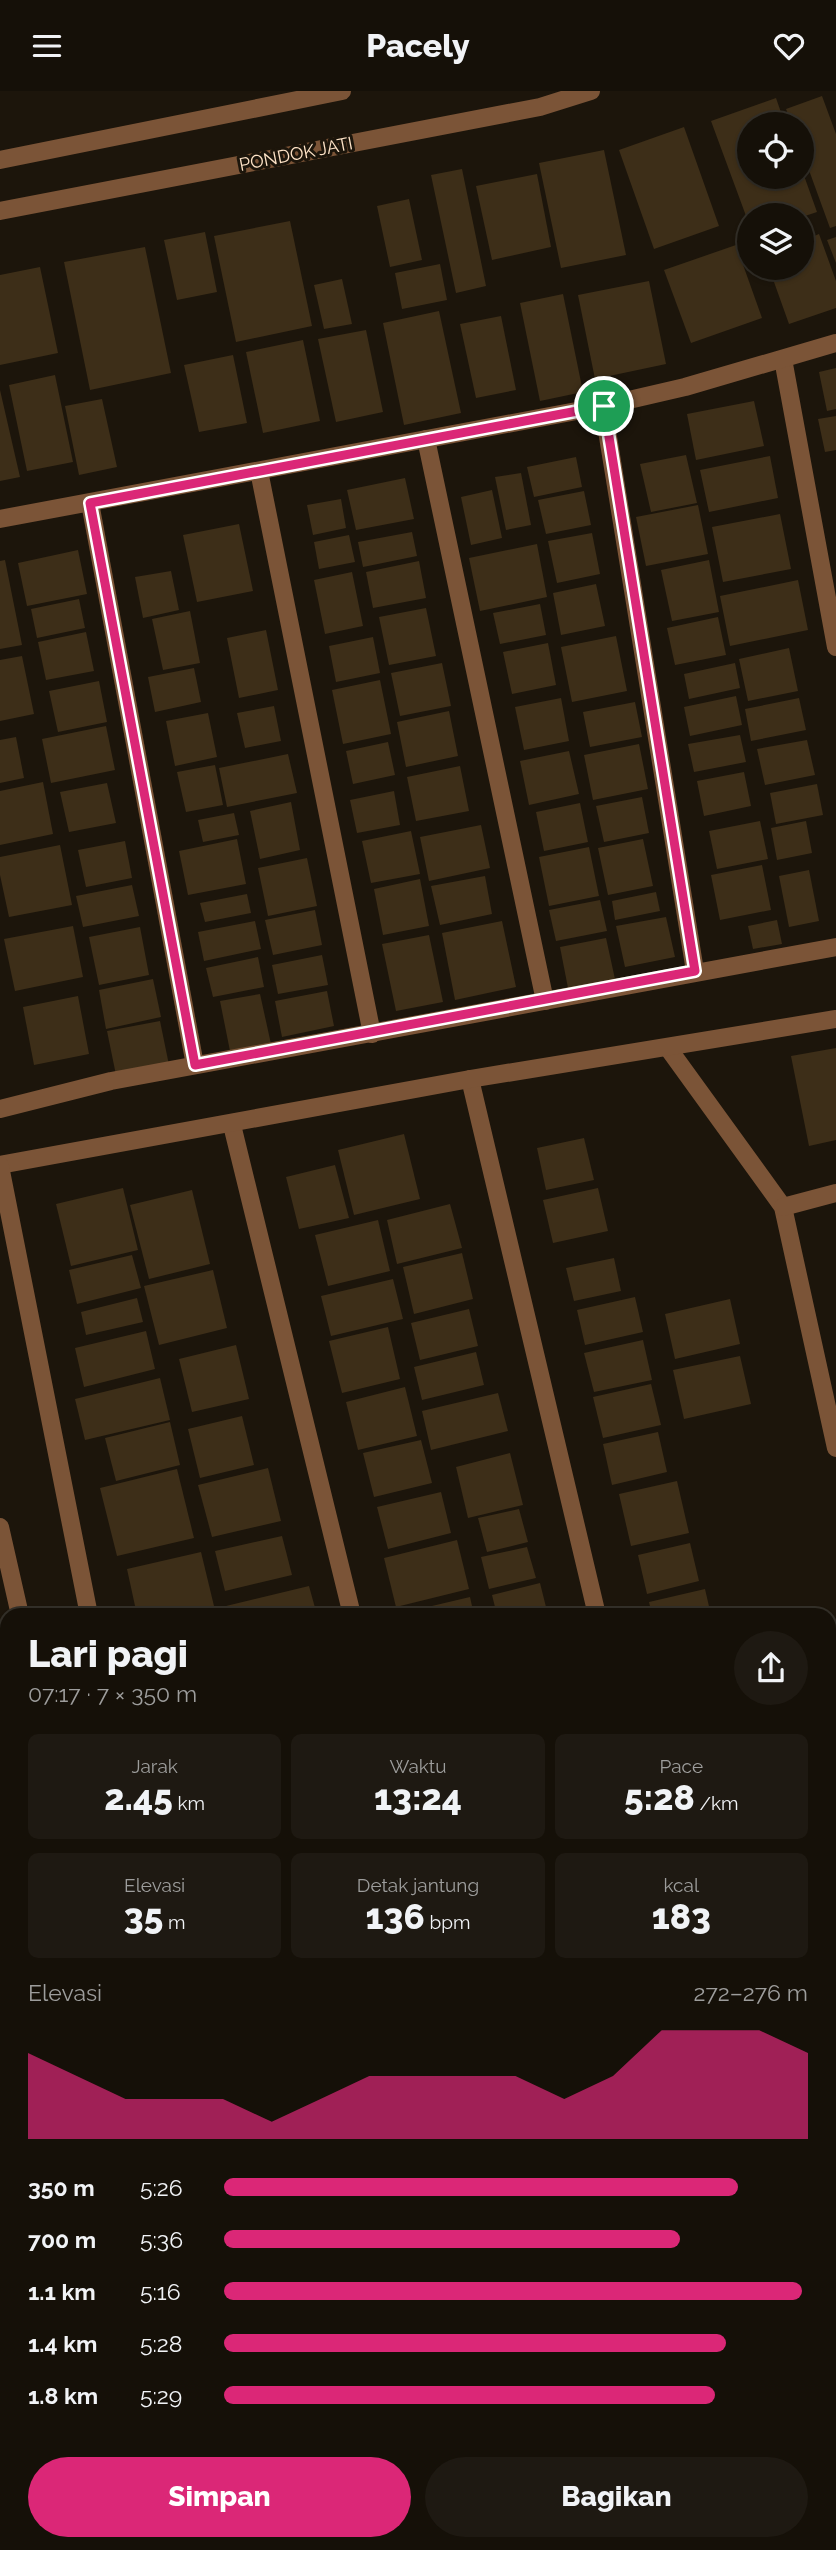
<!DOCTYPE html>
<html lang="id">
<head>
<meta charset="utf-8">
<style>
  body { margin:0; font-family:Raleway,sans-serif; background:#1e1912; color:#f1f3f6; height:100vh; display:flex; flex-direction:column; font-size:26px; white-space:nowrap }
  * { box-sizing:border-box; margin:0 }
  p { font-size:23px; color:#9d9d9c }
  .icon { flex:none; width:38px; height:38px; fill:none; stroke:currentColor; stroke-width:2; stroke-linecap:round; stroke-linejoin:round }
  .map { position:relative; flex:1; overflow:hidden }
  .panel { position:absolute; left:0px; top:1517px; width:836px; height:943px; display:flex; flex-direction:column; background:#151008; border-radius:21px 21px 0 0; box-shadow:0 2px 5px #0004,0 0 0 2px #343029 }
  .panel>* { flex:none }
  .fabs { position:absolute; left:737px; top:21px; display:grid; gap:14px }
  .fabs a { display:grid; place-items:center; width:77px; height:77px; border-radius:50%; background:#151008; box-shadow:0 2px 5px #0004,0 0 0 2px #343029; font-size:35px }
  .pin { position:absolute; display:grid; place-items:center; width:60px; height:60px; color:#fff; margin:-30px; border:4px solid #fff; border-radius:50%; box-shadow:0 2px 7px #0007 }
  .round { display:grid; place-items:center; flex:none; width:74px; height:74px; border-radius:37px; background:#1e1912 }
  .summary { display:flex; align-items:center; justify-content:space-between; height:119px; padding:0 28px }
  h1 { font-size:38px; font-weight:800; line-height:52px }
  .metrics { display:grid; grid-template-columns:repeat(3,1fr); gap:10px; height:119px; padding:7px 28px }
  .metrics div { display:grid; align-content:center; border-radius:10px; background:#1e1912; text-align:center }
  .metrics b { font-size:35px; font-weight:800 }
  .metrics small { font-size:19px; font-weight:400 }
  .metrics p { font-size:19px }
  .chart { height:196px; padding:14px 28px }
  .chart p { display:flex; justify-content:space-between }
  .chart svg { width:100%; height:126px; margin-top:7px; fill:#db2777; opacity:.7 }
  .button { display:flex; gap:14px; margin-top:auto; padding:14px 28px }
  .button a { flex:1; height:80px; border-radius:42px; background:#db2777; color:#fff; font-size:28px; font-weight:800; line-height:80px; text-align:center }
  .button a+a { background:#1e1912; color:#f1f3f6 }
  ul { padding:0 28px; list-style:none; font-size:23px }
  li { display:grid; grid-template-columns:112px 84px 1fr; align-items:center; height:52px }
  li i { height:18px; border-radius:9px; background:#db2777 }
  header { display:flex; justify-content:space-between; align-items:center; height:91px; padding:0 28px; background:#151008; font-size:32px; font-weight:800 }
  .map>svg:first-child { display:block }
</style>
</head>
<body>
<header><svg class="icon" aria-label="menu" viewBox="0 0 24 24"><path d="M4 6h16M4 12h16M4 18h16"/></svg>Pacely<svg class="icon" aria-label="heart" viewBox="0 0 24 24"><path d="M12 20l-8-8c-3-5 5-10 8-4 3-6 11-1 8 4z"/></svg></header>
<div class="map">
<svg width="836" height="2459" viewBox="0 0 836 2459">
  <rect width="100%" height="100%" fill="#1c150b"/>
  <g fill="#3d2e18">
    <path d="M822,5L836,43V135L830,137L802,60V33H792L786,18Z"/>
    <path d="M776,7L785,33H749V86H802V79L817,121L802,126L749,124V133L711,30Z"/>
    <path d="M684,36L719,135L654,158L619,59Z"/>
    <path d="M604,59L626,164L561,177L539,72Z"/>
    <path d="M462,78L486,195L456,202L431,84Z"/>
    <path d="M537,83L551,156L492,169L476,95Z"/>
    <path d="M409,108L422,169L390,176L377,115Z"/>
    <path d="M290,130L312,235L236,251L214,145Z"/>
    <path d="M205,141L217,201L177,209L164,149Z"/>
    <path d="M819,143L836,190V217L789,233L769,177H802V150Z"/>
    <path d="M836,146V172L827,149Z"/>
    <path d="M736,154L762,227L691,252L664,179Z"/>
    <path d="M145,156L171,282L90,299L64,171Z"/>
    <path d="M440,173L447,209L402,218L395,182Z"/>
    <path d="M40,176L58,262L0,274V184Z"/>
    <path d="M342,188L352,233L324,238L314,194Z"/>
    <path d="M649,190L666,273L595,288L578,204Z"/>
    <path d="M563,203L583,301L540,310L520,212Z"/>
    <path d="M439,220L461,322L404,334L383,232Z"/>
    <path d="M501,225L516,299L476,307L460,233Z"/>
    <path d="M366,239L383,321L336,331L318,248Z"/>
    <path d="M303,249L320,330L263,342L246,261Z"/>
    <path d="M233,264L247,332L199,341L184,274Z"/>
    <path d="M836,277V318L827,320L819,281Z"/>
    <path d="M55,284L73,371L27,380L9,294Z"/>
    <path d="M0,299L20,386L0,390Z"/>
    <path d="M102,308L117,376L79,384L65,315Z"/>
    <path d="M754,310L764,355L696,369L687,323Z"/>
    <path d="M836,325V359L825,361L818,328Z"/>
    <path d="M686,364L697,412L651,421L640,373Z"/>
    <path d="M770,365L778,407L709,421L700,379Z"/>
    <path d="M576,366L582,396L534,406L527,376Z"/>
    <path d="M521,382L531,434L506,439L495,386Z"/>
    <path d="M405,387L414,428L356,439L347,399Z"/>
    <path d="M492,399L502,447L471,454L461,406Z"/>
    <path d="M584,400L591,434L546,443L538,409Z"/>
    <path d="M341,408L346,437L313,444L307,414Z"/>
    <path d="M698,414L708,463L646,475L636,426Z"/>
    <path d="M780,423L791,478L723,491L712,436Z"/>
    <path d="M239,433L253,500L197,511L183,444Z"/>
    <path d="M412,441L417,465L363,476L358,451Z"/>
    <path d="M592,442L600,483L557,492L548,450Z"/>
    <path d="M349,444L355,471L319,478L314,451Z"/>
    <path d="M537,453L547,506L480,520L469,467Z"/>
    <path d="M78,459L87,503L27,515L18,472Z"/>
    <path d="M5,469L22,554L0,558V470Z"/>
    <path d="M709,469L719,521L672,530L661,479Z"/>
    <path d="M419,470L426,507L373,517L366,481Z"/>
    <path d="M171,480L179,519L143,527L135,486Z"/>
    <path d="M352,481L363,535L325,543L314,489Z"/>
    <path d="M798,489L808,539L730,555L720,505Z"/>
    <path d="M596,493L605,535L561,544L553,502Z"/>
    <path d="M79,508L85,537L37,547L31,518Z"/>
    <path d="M540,513L546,544L500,553L493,522Z"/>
    <path d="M426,517L436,565L389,574L379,526Z"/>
    <path d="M190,520L200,572L163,579L152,528Z"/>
    <path d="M718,526L726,564L675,574L667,537Z"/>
    <path d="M266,539L278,599L239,607L227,547Z"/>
    <path d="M86,541L94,580L46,589L38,551Z"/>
    <path d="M616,545L627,600L572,611L561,556Z"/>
    <path d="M373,546L380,582L336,591L329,555Z"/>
    <path d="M548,552L556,594L512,603L503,561Z"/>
    <path d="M789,557L798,600L748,610L739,568Z"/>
    <path d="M22,565L34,623L0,630V569Z"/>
    <path d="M442,572L451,615L400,625L391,582Z"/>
    <path d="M735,572L740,597L689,608L684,583Z"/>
    <path d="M194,577L201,611L155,621L148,586Z"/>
    <path d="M380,589L391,643L343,653L332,599Z"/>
    <path d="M99,590L107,631L58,641L49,600Z"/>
    <path d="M736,605L742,634L690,645L684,616Z"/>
    <path d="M561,607L569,650L524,659L515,616Z"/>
    <path d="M799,607L806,639L751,650L745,618Z"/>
    <path d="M635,611L642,646L590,656L583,621Z"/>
    <path d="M274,615L281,650L245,657L237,622Z"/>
    <path d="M449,620L458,665L406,676L397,631Z"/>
    <path d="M208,622L217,666L175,675L166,630Z"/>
    <path d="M106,635L115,679L51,692L42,648Z"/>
    <path d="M740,644L746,671L694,681L688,653Z"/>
    <path d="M16,646L24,687L0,692V649Z"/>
    <path d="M807,649L815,684L765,694L757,658Z"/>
    <path d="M388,651L395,684L353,693L346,660Z"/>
    <path d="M639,653L648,698L593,709L584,664Z"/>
    <path d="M569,660L579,703L529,714L520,670Z"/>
    <path d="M288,663L297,702L227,716L219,677Z"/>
    <path d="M215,674L223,714L186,721L177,681Z"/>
    <path d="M460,675L469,720L416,730L407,686Z"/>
    <path d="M744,681L751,715L704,725L697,690Z"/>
    <path d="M43,691L53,743L0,754V700Z"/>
    <path d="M107,692L116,732L69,741L60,701Z"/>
    <path d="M817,693L823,724L776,733L770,702Z"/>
    <path d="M394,700L400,734L357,742L350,709Z"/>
    <path d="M642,706L649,742L604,751L596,715Z"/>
    <path d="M291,711L300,759L260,768L250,720Z"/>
    <path d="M580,712L588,751L544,760L536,721Z"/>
    <path d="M234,722L239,744L203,751L198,729Z"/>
    <path d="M760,730L768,768L717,778L709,740Z"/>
    <path d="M806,730L812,762L777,769L771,737Z"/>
    <path d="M481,734L490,777L429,790L420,746Z"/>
    <path d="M411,740L420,783L371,792L362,750Z"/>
    <path d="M237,748L246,793L188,804L179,760Z"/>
    <path d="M643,748L653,795L608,804L598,757Z"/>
    <path d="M125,750L132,787L86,796L78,759Z"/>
    <path d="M60,754L72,814L9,826L0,784V766Z"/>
    <path d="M589,756L599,805L549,815L539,766Z"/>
    <path d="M307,767L317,815L268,825L258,777Z"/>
    <path d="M762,774L771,819L720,829L711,784Z"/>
    <path d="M809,779L819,830L789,836L779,785Z"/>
    <path d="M485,785L492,823L440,834L431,795Z"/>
    <path d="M420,788L429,835L383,844L374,798Z"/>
    <path d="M132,794L139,825L83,836L76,805Z"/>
    <path d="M656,801L660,820L615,829L612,810Z"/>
    <path d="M247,803L251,822L205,831L200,812Z"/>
    <path d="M600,809L607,840L556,850L549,819Z"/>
    <path d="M315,819L322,854L273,864L265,829Z"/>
    <path d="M666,826L675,866L625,876L616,835Z"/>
    <path d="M777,829L782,853L753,858L748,835Z"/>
    <path d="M255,830L261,858L204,870L198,841Z"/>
    <path d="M502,830L516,896L455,909L442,842Z"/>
    <path d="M73,835L83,886L15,900L4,848Z"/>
    <path d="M140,836L149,884L99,894L89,846Z"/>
    <path d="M429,844L443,911L396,920L382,853Z"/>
    <path d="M606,847L615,888L568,897L560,856Z"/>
    <path d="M322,864L328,894L278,903L272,874Z"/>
    <path d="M258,866L264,896L213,906L206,877Z"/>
    <path d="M153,888L161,926L106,938L99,899Z"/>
    <path d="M327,900L334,935L282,946L275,910Z"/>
    <path d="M260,903L271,953L230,960L220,910Z"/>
    <path d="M78,905L89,963L34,974L23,916Z"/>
    <path d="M160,930L169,974L116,984L107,940Z"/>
    <path d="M836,957V1049L809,1055L791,965Z"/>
    <path d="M404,1043L420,1108L354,1124L338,1059Z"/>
    <path d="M584,1047L594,1089L546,1099L537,1057Z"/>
    <path d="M335,1074L349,1127L299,1138L286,1086Z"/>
    <path d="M123,1097L138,1159L71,1175L56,1113Z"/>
    <path d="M598,1097L608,1140L553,1152L543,1109Z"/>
    <path d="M192,1099L210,1173L149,1188L130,1114Z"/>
    <path d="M450,1113L462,1157L397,1173L387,1129Z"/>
    <path d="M378,1129L390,1180L328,1195L315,1144Z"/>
    <path d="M462,1162L473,1208L414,1223L403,1176Z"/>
    <path d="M132,1164L141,1197L77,1213L69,1179Z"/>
    <path d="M614,1167L621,1200L574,1210L566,1177Z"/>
    <path d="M213,1179L227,1237L159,1254L144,1195Z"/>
    <path d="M393,1188L403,1228L331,1245L321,1205Z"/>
    <path d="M635,1206L643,1241L585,1254L577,1219Z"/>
    <path d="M137,1207L143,1231L86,1244L81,1221Z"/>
    <path d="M730,1208L740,1253L675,1268L665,1223Z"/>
    <path d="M469,1218L478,1255L420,1269L411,1232Z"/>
    <path d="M388,1236L400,1288L342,1302L329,1250Z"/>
    <path d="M146,1240L155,1278L84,1296L75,1257Z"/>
    <path d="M643,1249L652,1289L594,1301L584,1262Z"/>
    <path d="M236,1254L249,1308L192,1321L179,1268Z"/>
    <path d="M476,1261L484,1294L422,1309L414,1276Z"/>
    <path d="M740,1265L751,1313L684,1328L673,1279Z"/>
    <path d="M160,1287L170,1329L85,1349L75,1308Z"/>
    <path d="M651,1293L661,1334L603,1347L593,1306Z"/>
    <path d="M405,1296L417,1345L358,1359L346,1311Z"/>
    <path d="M498,1302L508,1340L431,1359L422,1320Z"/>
    <path d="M242,1325L254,1374L200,1387L188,1338Z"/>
    <path d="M170,1331L180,1374L116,1390L105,1347Z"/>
    <path d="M658,1341L667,1381L612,1394L603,1353Z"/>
    <path d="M421,1349L432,1392L374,1406L363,1362Z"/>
    <path d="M510,1362L523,1414L468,1427L456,1376Z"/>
    <path d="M268,1377L281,1430L212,1446L198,1394Z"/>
    <path d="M177,1378L194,1447L117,1465L100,1397Z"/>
    <path d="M677,1390L689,1442L631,1455L619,1403Z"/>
    <path d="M441,1401L451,1442L388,1458L377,1416Z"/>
    <path d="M519,1418L528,1451L487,1461L478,1427Z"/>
    <path d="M282,1445L292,1484L225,1500L215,1460Z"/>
    <path d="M457,1449L469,1498L396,1516L384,1467Z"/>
    <path d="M690,1452L699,1490L647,1503L638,1464Z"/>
    <path d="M527,1456L536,1487L489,1498L481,1466Z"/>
    <path d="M201,1461L214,1515L177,1524H137L127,1478Z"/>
    <path d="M540,1492L548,1524H497L492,1504Z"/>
    <path d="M309,1495L317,1524H229L226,1515Z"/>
    <path d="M705,1498L711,1524H652L649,1511Z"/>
    <path d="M470,1506L474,1524H398V1523Z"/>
    <path d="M831,1599L836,1635L830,1636V1599Z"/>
    <path d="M830,1657L836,1680V1701L830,1702Z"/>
    <path d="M5,1825L7,1916L0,1918V1826Z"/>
    <path d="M7,1937V2008L0,2010V1938Z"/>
    <path d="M7,2023V2084L0,2086V2025Z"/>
    <path d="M836,2070V2116L830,2117V2072Z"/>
    <path d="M7,2097V2159L0,2161V2099Z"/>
    <path d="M836,2122V2169L830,2171V2123Z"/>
    <path d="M7,2185V2214H6L0,2187Z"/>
    <path d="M0,2306L7,2330V2340L0,2341Z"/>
    <path d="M3,2354L7,2369V2402L0,2403V2355Z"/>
    <path d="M7,2406V2454H24L25,2459H0V2408Z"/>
    <path d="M48,2454H105L106,2459H49Z"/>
    <path d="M435,2454L436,2459H416L415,2458Z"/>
    <path d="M452,2454H530L531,2459H453Z"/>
    <path d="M629,2454H679V2457L630,2459Z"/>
    <path d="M751,2454H782L784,2459H732Z"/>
  </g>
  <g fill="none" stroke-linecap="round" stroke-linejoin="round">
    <g stroke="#7b5437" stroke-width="18">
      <path d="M0,69L342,0"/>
      <path d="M0,120L540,16L591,0"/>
      <path d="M783,268L836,556"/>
      <path d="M603,315L695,880"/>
      <path d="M426,348L545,910"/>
      <path d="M259,380L372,943"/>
      <path d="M90,412L195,974"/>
      <path d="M0,428L603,315L685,296L836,252"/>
      <path d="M668,957L783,1116L836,1357"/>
      <path d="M470,988L597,1524"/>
      <path d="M0,1018L111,990L836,856"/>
      <path d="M232,1034L352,1524"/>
      <path d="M0,1074L470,988L836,928"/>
      <path d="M0,1075L89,1524"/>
      <path d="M783,1116L836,1102"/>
      <path d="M0,1436L20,1524"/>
      <path d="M0,1780L7,1779"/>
      <path d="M830,2274L836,2272"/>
      <path d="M830,2355L836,2353"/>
      <path d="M830,2449L832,2459"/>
      <path d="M300,2454L302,2459"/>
      <path d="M575,2454L576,2459"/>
      <path d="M211,2459L232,2454"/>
    </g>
  </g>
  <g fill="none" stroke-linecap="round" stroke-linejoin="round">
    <defs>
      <path id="route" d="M604,315L695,880L195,974L90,412Z"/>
    </defs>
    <use href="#route" stroke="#fff" stroke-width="14"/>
    <use href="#route" stroke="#db2777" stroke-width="9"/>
  </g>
  <g text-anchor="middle" stroke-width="6" stroke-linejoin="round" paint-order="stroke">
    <g font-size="18" fill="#fee3c7" stroke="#1c150b">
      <text transform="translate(296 63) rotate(-11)" y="6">PONDOK JATI</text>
    </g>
  </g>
</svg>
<div class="fabs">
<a><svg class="icon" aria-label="locate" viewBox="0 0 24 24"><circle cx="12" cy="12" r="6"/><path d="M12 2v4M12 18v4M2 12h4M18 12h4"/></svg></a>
<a><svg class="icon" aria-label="layers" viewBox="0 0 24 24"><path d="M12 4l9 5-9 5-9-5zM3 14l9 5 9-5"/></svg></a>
</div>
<div class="pin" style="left:604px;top:315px;background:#1e9e55"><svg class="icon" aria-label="arrive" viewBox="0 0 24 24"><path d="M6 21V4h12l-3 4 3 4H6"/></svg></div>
<section class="panel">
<div class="summary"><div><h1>Lari pagi</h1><p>07:17 · 7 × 350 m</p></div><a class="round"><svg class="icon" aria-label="share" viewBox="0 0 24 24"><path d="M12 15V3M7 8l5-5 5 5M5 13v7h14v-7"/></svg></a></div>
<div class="metrics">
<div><p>Jarak</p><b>2.45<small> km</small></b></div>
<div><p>Waktu</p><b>13:24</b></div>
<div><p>Pace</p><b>5:28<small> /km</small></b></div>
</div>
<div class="metrics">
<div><p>Elevasi</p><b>35<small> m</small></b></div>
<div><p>Detak jantung</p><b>136<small> bpm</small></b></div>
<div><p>kcal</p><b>183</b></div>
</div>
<div class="chart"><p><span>Elevasi</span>272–276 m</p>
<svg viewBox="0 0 160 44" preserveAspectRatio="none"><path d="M0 44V14L10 22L20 30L30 30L40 30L50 38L60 30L70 22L80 22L90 22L100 22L110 30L120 22L130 6L140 6L150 6L160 14V44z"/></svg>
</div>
<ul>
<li><b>350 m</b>5:26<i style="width:88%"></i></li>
<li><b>700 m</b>5:36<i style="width:78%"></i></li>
<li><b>1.1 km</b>5:16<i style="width:99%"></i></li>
<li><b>1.4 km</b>5:28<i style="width:86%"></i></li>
<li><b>1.8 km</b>5:29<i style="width:84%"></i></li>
</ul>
<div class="button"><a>Simpan</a><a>Bagikan</a></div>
</section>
</div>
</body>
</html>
